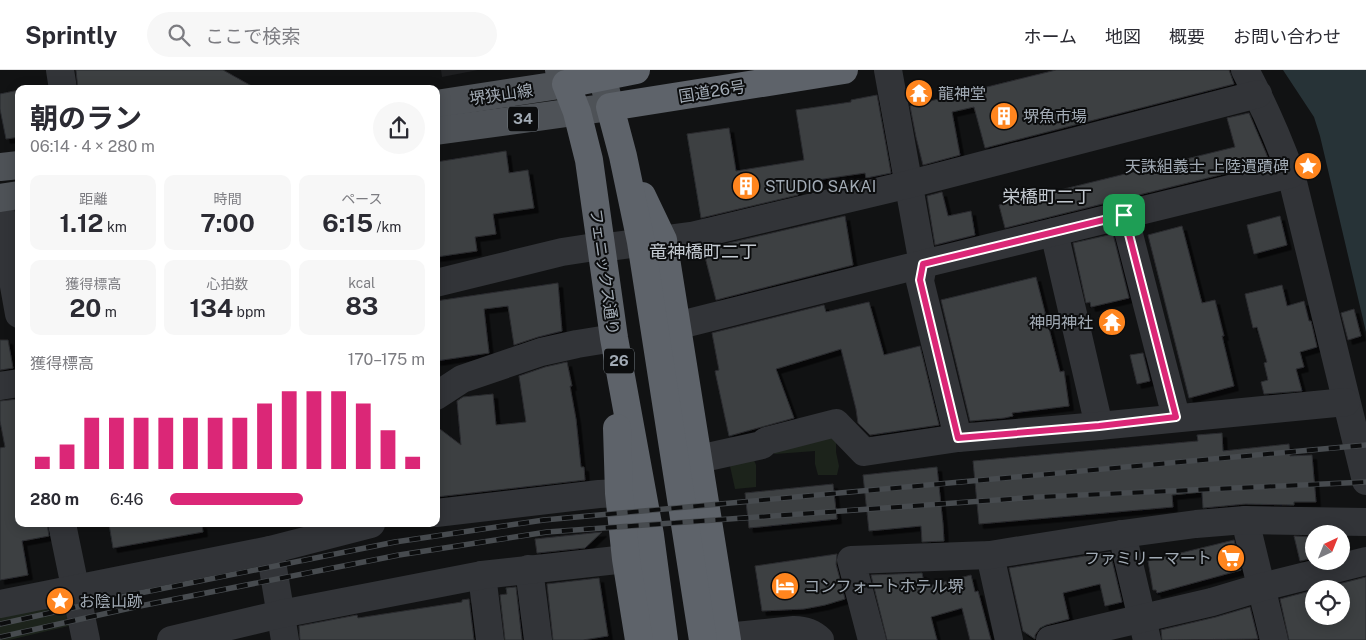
<!DOCTYPE html>
<html lang="ja">
<head>
<meta charset="utf-8">
<style>
  body { margin:0; font-family:"Public Sans","Noto Sans JP",sans-serif; background:#f7f7f7; color:#2b2b33; height:100vh; display:flex; flex-direction:column; font-size:19px; white-space:nowrap }
  * { box-sizing:border-box; margin:0 }
  p { font-size:16px; color:#7c7c81 }
  .icon { flex:none; width:28px; height:28px; fill:none; stroke:currentColor; stroke-width:2; stroke-linecap:round; stroke-linejoin:round }
  .map { position:relative; flex:1; overflow:hidden }
  .panel { position:absolute; left:15px; top:15px; width:425px; height:442px; display:flex; flex-direction:column; background:#fff; border-radius:10px; box-shadow:0 2px 12px #0003 }
  .panel>* { flex:none }
  .needle { width:32px; rotate:43deg }
  .controls { position:absolute; left:1305px; top:455px; display:grid; gap:10px }
  .controls a { display:grid; place-items:center; width:45px; height:45px; border-radius:50%; background:#fff; box-shadow:0 2px 12px #0003; font-size:25px }
  .pin { position:absolute; display:grid; place-items:center; width:42px; height:42px; color:#fff; margin:-21px; border-radius:10px; box-shadow:0 2px 8px #0006 }
  .round { display:grid; place-items:center; flex:none; width:52px; height:52px; border-radius:26px; background:#f7f7f7 }
  .summary { display:flex; align-items:center; justify-content:space-between; height:85px; padding:0 15px }
  h1 { font-size:28px; font-weight:700; line-height:38px }
  .stats { display:grid; grid-template-columns:repeat(3,1fr); gap:8px; height:85px; padding:5px 15px }
  .stats div { display:grid; align-content:center; border-radius:10px; background:#f7f7f7; text-align:center }
  .stats b { font-size:25px; font-weight:700 }
  .stats small { font-size:14px; font-weight:400 }
  .stats p { font-size:14px }
  .chart { height:140px; padding:10px 15px }
  .chart p { display:flex; justify-content:space-between }
  .chart svg { width:100%; height:90px; margin-top:5px; stroke:#db2777; stroke-width:6 }
  ul { padding:0 15px; list-style:none; font-size:16px }
  li { display:grid; grid-template-columns:80px 60px 1fr; align-items:center; height:38px }
  li i { height:12px; border-radius:6px; background:#db2777 }
  header { display:flex; align-items:center; gap:30px; box-sizing:border-box; height:70px; padding:0 25px; background:#fff; border-bottom:1px solid #e1e1e2 }
  header strong { font-size:24px }
  nav { display:flex; gap:28px; margin-inline-start:auto; font-size:18px }
  .search { width:350px; height:45px; background:#f7f7f7; display:flex; align-items:center; gap:12px; box-sizing:border-box; padding:0 18px; border-radius:28px; color:#7c7c81; font-size:19px }
  .map>svg:first-child { display:block }
</style>
</head>
<body>
<header>
<strong>Sprintly</strong>
<div class="search"><svg class="icon" aria-label="search" viewBox="0 0 24 24"><circle cx="10" cy="10" r="6"/><path d="M15 15l6 6"/></svg>ここで検索</div>
<nav><a>ホーム</a><a>地図</a><a>概要</a><a>お問い合わせ</a></nav>
</header>
<div class="map">
<svg width="1366" height="570" viewBox="0 0 1366 570">
  <defs>
    <filter id="shadow"><feDropShadow dx="4.5" dy="4.5" stdDeviation="0" flood-color="#0009"/></filter>
  </defs>
  <rect width="100%" height="100%" fill="#111213"/>
  <path fill="#1d1e20" d="M441,0H478L442,7Z"/>
  <g fill="#1c231b">
    <path d="M812,364L836,369V382L839,396L837,405H818L815,394V381L775,384L770,380Z"/>
    <path d="M752,385L756,395V417L735,419L730,396L733,390Z"/>
    <path d="M62,527L73,555L9,570H0V540Z"/>
  </g>
  <path fill="#273337" d="M1283,0H1366V262L1320,66L1314,47Z"/>
  <g fill="#3d4043" stroke="#2b2c2f" filter="url(#shadow)">
    <path d="M76,0H223L257,19H215V16L200,19H78Z"/>
    <path d="M1056,0H1229L1234,14L985,78L974,37L952,42L960,85L923,95L916,67L910,36Z"/>
    <path d="M19,20V67L6,69L0,39V24Z"/>
    <path d="M877,25L891,103L866,108L865,103L796,113L798,125L701,148L687,64L729,58L736,101L804,90L796,40L851,32V30Z"/>
    <path d="M1249,43L1266,83L1269,91L1239,99L1240,100L1005,158L999,135L1235,77L1227,48Z"/>
    <path d="M506,81L509,103L528,100L534,138L493,144L496,164L475,167L477,181L436,187V92Z"/>
    <path d="M942,122L948,146L971,141L975,165L935,175L927,126Z"/>
    <path d="M845,146L853,195L716,230L703,179Z"/>
    <path d="M1280,146L1287,175L1254,184L1247,155Z"/>
    <path d="M1182,156L1202,233L1215,230L1224,266H1222L1234,316L1189,328L1148,165Z"/>
    <path d="M1113,164L1129,228L1091,237L1090,232L1086,233L1073,173Z"/>
    <path d="M1036,207L1060,302L1064,301L1069,336L1012,343L1013,346L1004,348L970,351L941,230Z"/>
    <path d="M558,213L562,261L538,267L514,275L508,236L484,239L489,283L436,291V231Z"/>
    <path d="M1282,215L1287,236L1304,231L1309,251H1311L1317,277L1300,282L1304,297L1296,299L1302,321L1264,324L1261,312L1268,310L1264,293L1267,292L1257,257L1253,258L1245,224Z"/>
    <path d="M869,232L884,285L920,276L939,355L870,365L858,353L856,339L841,279L776,299L794,348L729,366L715,301L719,300L712,263L824,235L826,242Z"/>
    <path d="M1354,239L1361,266L1348,270L1341,243Z"/>
    <path d="M0,270H8L13,298L0,300Z"/>
    <path d="M1143,283L1150,311L1137,314L1130,285Z"/>
    <path d="M567,292L572,316H570L576,349L581,397H584L585,410L436,427V356L461,375L457,331L463,327L493,324L496,355L526,352L519,306L545,297Z"/>
    <path d="M19,329V454H47L49,466L22,471L28,505L0,510V378L5,377L0,351V331Z"/>
    <path d="M1222,363L1223,381L1289,374L1290,386L1312,385L1316,432H1294V435L1245,434L1203,438L1202,422L1172,425L1173,437L979,454L973,391L1198,371L1197,365Z"/>
    <path d="M937,397L943,454L944,471L922,472L921,456L869,461L863,405Z"/>
    <path d="M833,414L837,449L749,458L745,423Z"/>
    <path d="M109,454H202L203,462L113,478Z"/>
    <path d="M602,462L585,478L537,483L535,469Z"/>
    <path d="M1294,466L1314,467V488L1300,491Z"/>
    <path d="M1234,470L1241,500L1157,523L1156,520H1153L1148,491Z"/>
    <path d="M1110,482L1122,532L1105,536L1100,514L1063,523L1069,549L1046,555L1040,558L1035,565V569L1023,561L1009,498Z"/>
    <path d="M837,484L836,494L845,529L825,535L804,539L762,541L755,496Z"/>
    <path d="M922,503L925,517L971,505L975,522L978,521L991,570H970L962,538L931,547L937,570H887L871,505Z"/>
    <path d="M1366,507V570H1289L1280,529L1314,520V546H1341V519H1319Z"/>
    <path d="M599,508L608,566L583,570H553L547,514Z"/>
    <path d="M516,517L522,570H505L500,525L507,524L506,518Z"/>
    <path d="M469,529L474,570H300L299,556L357,545L358,548L462,532V530Z"/>
    <path d="M1250,537L1258,569L1162,570L1161,560L1216,547Z"/>
  </g>
  <g fill="none" stroke-linecap="round" stroke-linejoin="round">
    <g stroke="#323438" stroke-width="28">
      <path d="M60,0L63,19"/>
      <path d="M888,0L923,194L920,211L958,368"/>
      <path d="M1245,0C1263,34 1278,68 1291,104L1366,411"/>
      <path d="M0,138L19,244"/>
      <path d="M1124,145L1176,347"/>
      <path d="M1054,162L1099,356"/>
      <path d="M436,213L562,182L601,176L608,177L691,166L910,114L1258,24"/>
      <path d="M676,256L923,194L1291,104"/>
      <path d="M0,316L19,313"/>
      <path d="M436,326L462,309L541,282L577,274L614,268"/>
      <path d="M676,394L762,375L766,371L836,353L864,382L958,368L1099,356L1346,332"/>
      <path d="M436,443L599,424L619,423"/>
      <path d="M1245,450L1274,570"/>
      <path d="M62,454L86,570"/>
      <path d="M1122,464L1147,570"/>
      <path d="M270,480L285,570"/>
      <path d="M990,485L1009,570"/>
      <path d="M529,499L538,570"/>
      <path d="M482,505L490,570"/>
      <path d="M0,534L270,480L371,454"/>
      <path d="M171,570L281,544L482,505L626,489"/>
      <path d="M724,570L726,567L794,560C804,560 813,563 820,570"/>
      <path d="M872,570L851,490L990,485L1122,464L1196,454L1245,450L1366,452"/>
      <path d="M1050,570L1212,532L1262,517L1366,491"/>
    </g>
    <g stroke="#4e5257" stroke-width="28">
      <path d="M436,34L566,14L559,0"/>
      <path d="M436,61L610,37L602,6L599,0"/>
      <path d="M0,97L19,95"/>
      <path d="M0,128L19,125"/>
    </g>
    <g stroke="#5e636a" stroke-width="28">
      <path d="M636,0L566,14L577,42L589,90L614,268L650,465L664,570"/>
      <path d="M642,126L663,170L727,570"/>
      <path d="M617,358L619,423L626,489L639,570"/>
      <path d="M703,570L641,172L623,86L610,37L844,0"/>
    </g>
    <defs>
      <g id="rail">
        <path d="M0,554L135,524L395,472L544,450L1366,375"/>
        <path d="M0,567L135,537L399,485L547,462L1038,427L1366,412"/>
      </g>
    </defs>
    <use href="#rail" stroke="#474b4f" stroke-width="5.5"/>
    <use href="#rail" stroke="#0c0d0e" stroke-width="4" stroke-dasharray="11" stroke-linecap="butt"/>
  </g>
  <g fill="none" stroke-linecap="round" stroke-linejoin="round">
    <defs>
      <path id="route" d="M1124,145L1176,347L1099,356L958,368L920,210L923,194Z"/>
    </defs>
    <use href="#route" stroke="#fff" stroke-width="10"/>
    <use href="#route" stroke="#db2777" stroke-width="6"/>
  </g>
  <defs>
    <symbol id="temple-disc" viewBox="-11 -11 22 22"><circle r="9.5" fill="#ff851e" stroke="#0c0d0e"/><path d="M0-6L5-2H3V0L6.5 2.5H4V6H1.5V3h-3V6H-4V2.5H-6.5L-3 0V-2H-5Z" fill="#fff"/></symbol>
    <symbol id="building-disc" viewBox="-11 -11 22 22"><circle r="9.5" fill="#ff851e" stroke="#0c0d0e"/><path d="M-4-6H4V6H1V3H-1V6H-4ZM-2.5-4.3h1.7v1.8h-1.7ZM.8-4.3h1.7v1.8H.8ZM-2.5-1h1.7V.8h-1.7ZM.8-1h1.7V.8H.8Z" fill="#fff"/></symbol>
    <symbol id="sight-disc" viewBox="-11 -11 22 22"><circle r="9.5" fill="#ff851e" stroke="#0c0d0e"/><path d="M0-6L1.8-2.2L6-1.7L2.9 1.2L3.7 5.4L0 3.3L-3.7 5.4L-2.9 1.2L-6-1.7L-1.8-2.2Z" fill="#fff"/></symbol>
    <symbol id="supermarket-disc" viewBox="-11 -11 22 22"><circle r="9.5" fill="#ff851e" stroke="#0c0d0e"/><path d="M-6-5.5h2.5l.6 2H6L4.5 2H-2.5L-4.4-4H-6ZM-1.5 3.2a1.3 1.3 0 1 0 .1 0ZM3 3.2a1.3 1.3 0 1 0 .1 0Z" fill="#fff"/></symbol>
    <symbol id="hotel-disc" viewBox="-11 -11 22 22"><circle r="9.5" fill="#ff851e" stroke="#0c0d0e"/><path d="M-6-4.5h1.5V1H6V5H4.5V3h-9V5H-6ZM-4 0a1.8 1.8 0 1 1 3.6 0ZM.5 0V-2.5h3Q6-2.5 6 0Z" fill="#fff"/></symbol>
  </defs>
  <g fill-rule="evenodd">
    <use href="#temple-disc" x="903" y="7" width="32" height="32"/>
    <use href="#building-disc" x="988" y="30" width="32" height="32"/>
    <use href="#sight-disc" x="1292" y="80" width="32" height="32"/>
    <use href="#building-disc" x="730" y="100" width="32" height="32"/>
    <use href="#temple-disc" x="1096" y="236" width="32" height="32"/>
    <use href="#supermarket-disc" x="1215" y="472" width="32" height="32"/>
    <use href="#hotel-disc" x="769" y="500" width="32" height="32"/>
    <use href="#sight-disc" x="44" y="515" width="32" height="32"/>
  </g>
  <g text-anchor="middle" stroke-width="4" stroke-linejoin="round" paint-order="stroke">
    <g fill="#0c0d0e" stroke="#757c83" stroke-width="1">
      <rect x="508" y="36.5" width="30" height="25" rx="4"/>
      <rect x="604" y="278.5" width="30" height="25" rx="4"/>
    </g>
    <g font-size="15" font-weight="bold" fill="#a2abb5">
      <text x="523" y="54">34</text>
      <text x="619" y="296">26</text>
    </g>
    <g font-size="16" fill="#a2abb5" stroke="#0c0d0e">
      <text transform="translate(712 21) rotate(-9)" y="6">国道26号</text>
      <text transform="translate(501 24) rotate(-8)" y="6">堺狭山線</text>
      <text transform="translate(605 202) rotate(82)" y="6">フェニックス通り</text>
    </g>
    <g font-size="16" fill="#a2abb5" stroke="#0c0d0e" text-anchor="start">
      <text x="938" y="29">龍神堂</text>
      <text x="1023" y="52">堺魚市場</text>
      <text x="1289" y="102" text-anchor="end">天誅組義士 上陸遺蹟碑</text>
      <text x="765" y="122">STUDIO SAKAI</text>
      <text x="1093" y="258" text-anchor="end">神明神社</text>
      <text x="1212" y="494" text-anchor="end">ファミリーマート</text>
      <text x="804" y="522">コンフォートホテル堺</text>
      <text x="79" y="537">お陰山跡</text>
    </g>
    <g font-size="18" fill="#c3c9d0" stroke="#0c0d0e">
      <text x="1047" y="133">栄橋町二丁</text>
      <text x="703" y="188">竜神橋町二丁</text>
    </g>
  </g>
</svg>
<div class="controls">
<a><svg class="needle" viewBox="-14 -14 28 28"><path d="M0-13l5 13h-10z" fill="#e53935"/><path d="M0 13l5-13h-10z" fill="#7c7c81"/></svg></a>
<a><svg class="icon" aria-label="locate" viewBox="0 0 24 24"><circle cx="12" cy="12" r="6"/><path d="M12 2v4M12 18v4M2 12h4M18 12h4"/></svg></a>
</div>
<div class="pin" style="left:1124px;top:145px;background:#1e9e55"><svg class="icon" aria-label="arrive" viewBox="0 0 24 24"><path d="M6 21V4h12l-3 4 3 4H6"/></svg></div>
<section class="panel">
<div class="summary"><div><h1>朝のラン</h1><p>06:14 · 4 × 280 m</p></div><a class="round"><svg class="icon" aria-label="share" viewBox="0 0 24 24"><path d="M12 15V3M7 8l5-5 5 5M5 13v7h14v-7"/></svg></a></div>
<div class="stats">
<div><p>距離</p><b>1.12<small> km</small></b></div>
<div><p>時間</p><b>7:00</b></div>
<div><p>ペース</p><b>6:15<small> /km</small></b></div>
</div>
<div class="stats">
<div><p>獲得標高</p><b>20<small> m</small></b></div>
<div><p>心拍数</p><b>134<small> bpm</small></b></div>
<div><p>kcal</p><b>83</b></div>
</div>
<div class="chart"><p><span>獲得標高</span>170–175 m</p>
<svg viewBox="0 0 160 44" preserveAspectRatio="none"><path d="M5 44V38M15 44V32M25 44V19M35 44V19M45 44V19M55 44V19M65 44V19M75 44V19M85 44V19M95 44V12M105 44V6M115 44V6M125 44V6M135 44V12M145 44V25M155 44V38"/></svg>
</div>
<ul>
<li><b>280 m</b>6:46<i style="width:52%"></i></li>
</ul>
</section>
</div>
</body>
</html>
